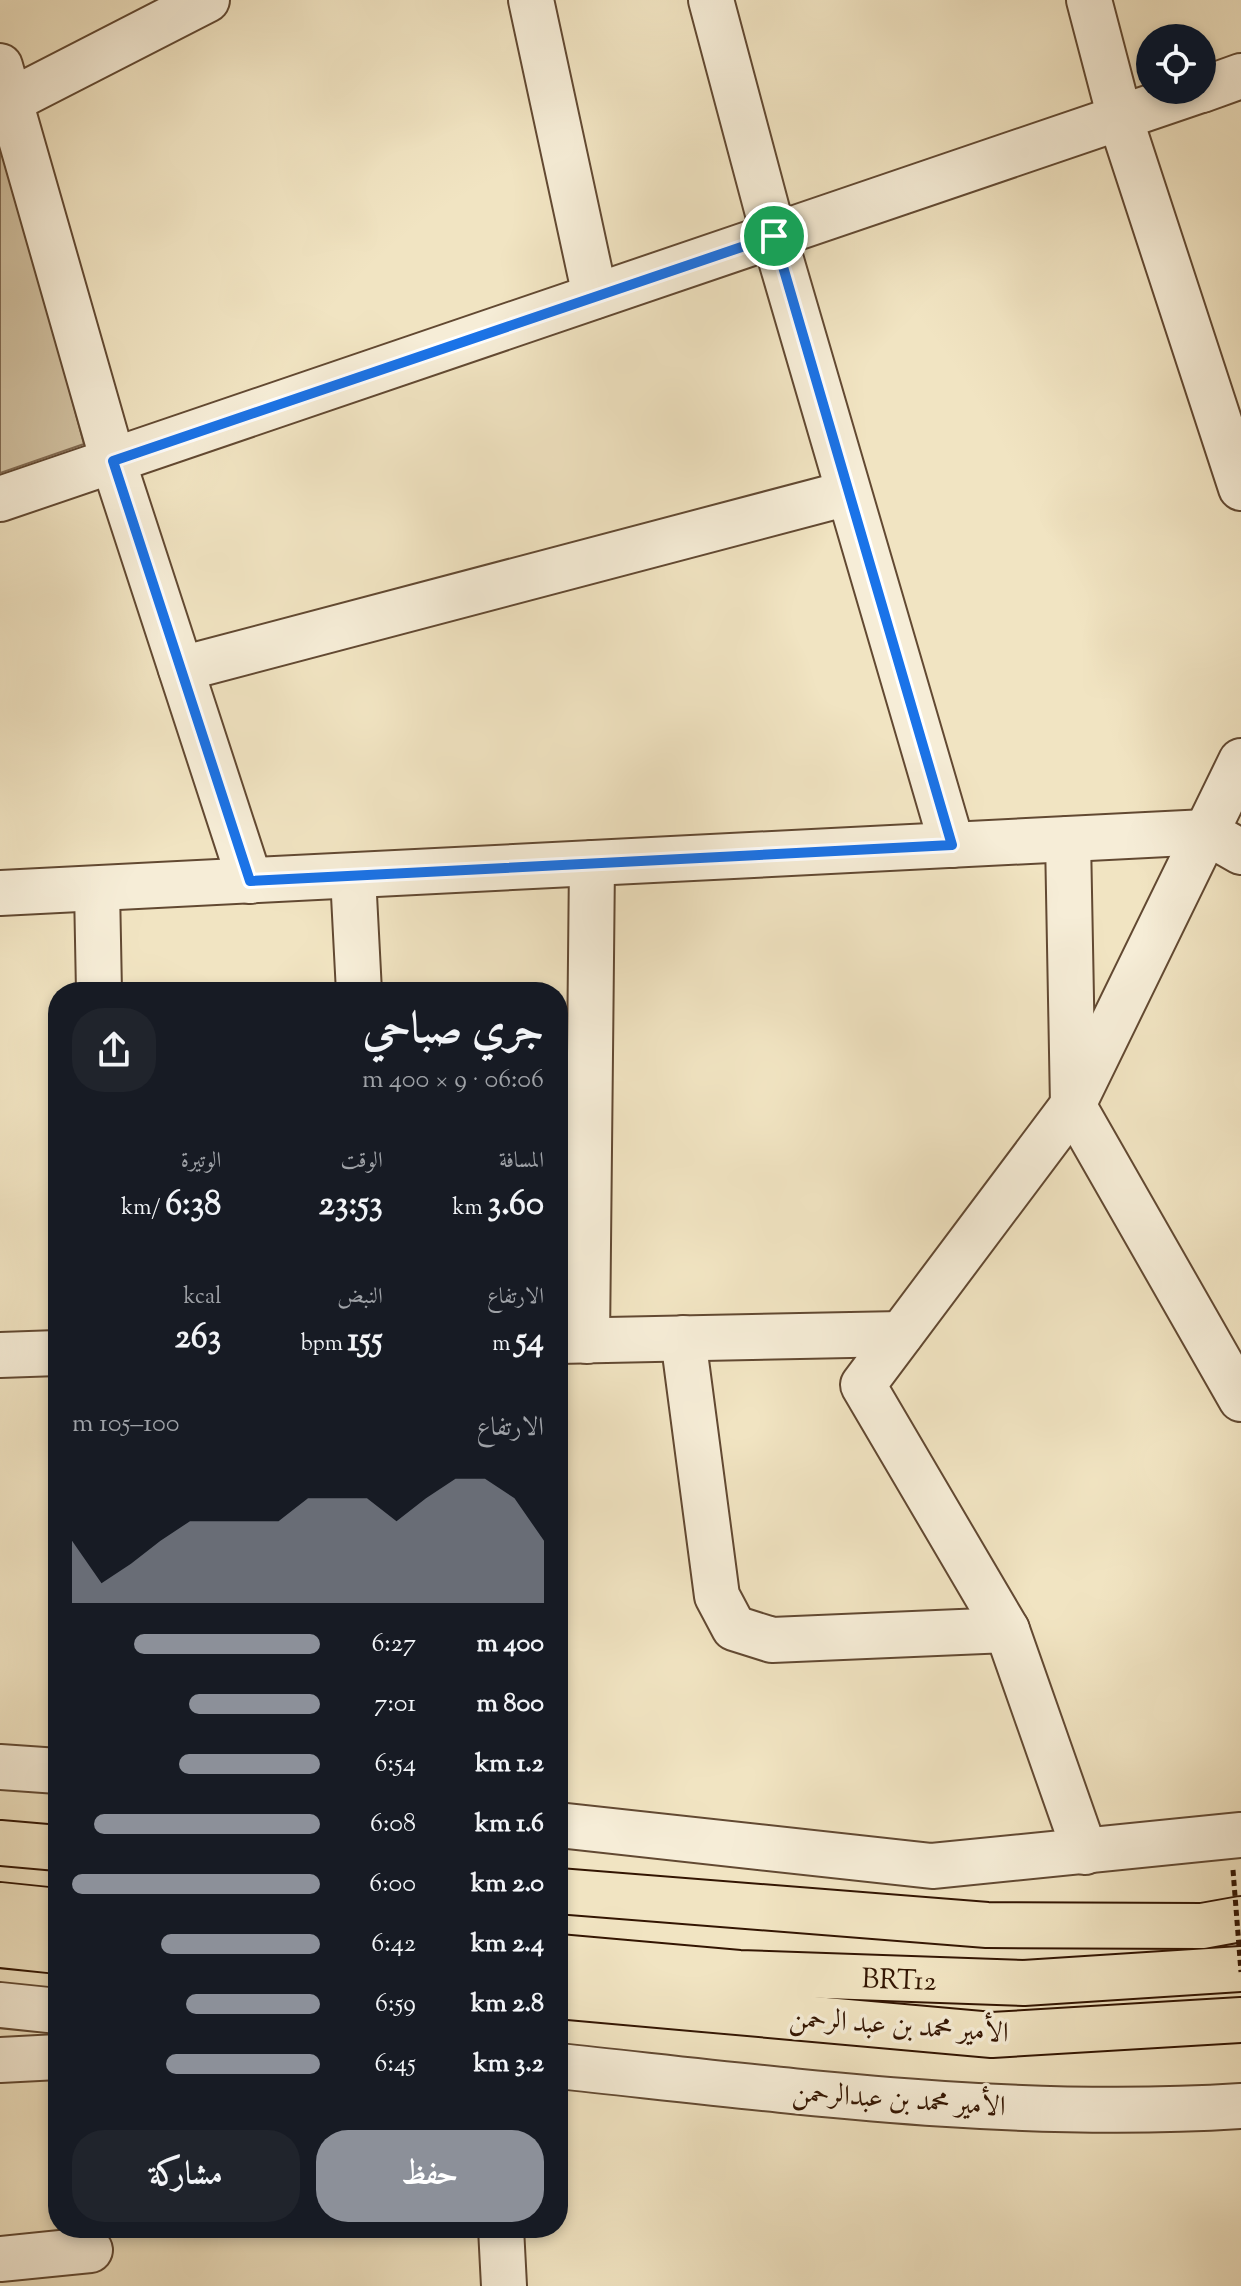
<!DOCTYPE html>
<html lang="ar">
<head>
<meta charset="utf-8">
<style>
  body { margin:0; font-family:"Sorts Mill Goudy",Amiri,serif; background:#20242c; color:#f1f3f6; direction:rtl; height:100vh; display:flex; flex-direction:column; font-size:30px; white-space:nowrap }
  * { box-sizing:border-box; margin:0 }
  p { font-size:26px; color:#9ea1a6 }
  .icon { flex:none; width:44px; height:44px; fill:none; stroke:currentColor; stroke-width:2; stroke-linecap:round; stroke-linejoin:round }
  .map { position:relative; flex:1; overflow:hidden; direction:ltr }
  .details { position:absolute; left:48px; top:982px; width:520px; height:1256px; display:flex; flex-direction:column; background:#171b24; border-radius:32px; box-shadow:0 4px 12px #0003; direction:rtl }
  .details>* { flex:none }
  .fabs { position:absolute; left:1136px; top:24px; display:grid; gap:16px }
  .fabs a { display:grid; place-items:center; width:80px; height:80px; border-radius:50%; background:#171b24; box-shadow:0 4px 12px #0003; font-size:40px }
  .pin { position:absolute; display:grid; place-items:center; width:68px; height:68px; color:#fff; margin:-34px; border:4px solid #fff; border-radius:50%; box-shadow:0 2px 8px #0007 }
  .round { display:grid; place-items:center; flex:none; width:84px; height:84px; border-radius:32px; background:#20242c }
  .summary { display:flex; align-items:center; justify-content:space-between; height:136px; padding:0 24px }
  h1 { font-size:44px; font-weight:700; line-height:60px }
  .metrics { display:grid; grid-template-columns:repeat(3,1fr); gap:12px; height:136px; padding:8px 24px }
  .metrics div { display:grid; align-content:center }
  .metrics b { font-size:34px; font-weight:700 }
  .metrics small { font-size:22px; font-weight:400 }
  .metrics p { font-size:22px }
  .chart { height:224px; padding:16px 24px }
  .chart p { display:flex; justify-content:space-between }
  .chart svg { width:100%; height:144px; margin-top:8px; fill:#8c9099; opacity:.7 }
  .button { display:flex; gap:16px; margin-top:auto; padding:16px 24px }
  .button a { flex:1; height:92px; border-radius:32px; background:#8c9099; color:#fff; font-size:32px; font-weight:700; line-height:92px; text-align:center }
  .button a+a { background:#20242c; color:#f1f3f6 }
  ul { padding:0 24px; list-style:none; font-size:26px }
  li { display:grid; grid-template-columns:128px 96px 1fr; align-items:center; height:60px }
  li i { height:20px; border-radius:10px; background:#8c9099 }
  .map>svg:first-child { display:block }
</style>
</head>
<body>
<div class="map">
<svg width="1241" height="2286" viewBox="0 0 1241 2286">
  <rect width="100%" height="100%" fill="#f1e4c2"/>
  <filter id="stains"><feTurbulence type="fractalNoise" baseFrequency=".0025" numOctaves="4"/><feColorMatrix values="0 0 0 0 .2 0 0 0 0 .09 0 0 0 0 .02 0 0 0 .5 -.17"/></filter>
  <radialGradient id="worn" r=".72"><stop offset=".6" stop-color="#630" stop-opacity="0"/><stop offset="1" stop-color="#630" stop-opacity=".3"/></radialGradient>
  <path fill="#d1c1a1" stroke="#826b52" stroke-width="2" d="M0,133L84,444L0,473Z"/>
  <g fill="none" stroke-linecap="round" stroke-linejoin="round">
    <defs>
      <g id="minor">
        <path d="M531,0L595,296"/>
        <path d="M711,0L774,236L952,845"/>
        <path d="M1089,0L1120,118L1241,488"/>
        <path d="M0,66L113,461L250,881"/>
        <path d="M1202,90L1241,76"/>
        <path d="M10,101L207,0"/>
        <path d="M0,499L1201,90"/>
        <path d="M181,669L848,493"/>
        <path d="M1068,839L1073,1105L1241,1399"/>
        <path d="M353,876L359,992"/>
        <path d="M97,889L99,992"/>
        <path d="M0,893L1206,832L1241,852"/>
        <path d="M683,1338L717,1596L734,1628L772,1640L1007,1630"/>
        <path d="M558,1341L901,1334"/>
        <path d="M587,1341L592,863"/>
        <path d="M0,1355L58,1353"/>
        <path d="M0,1767L58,1771"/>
        <path d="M558,1825L932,1866L1241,1835"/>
        <path d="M1085,1852L1007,1630L863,1385L1073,1105L1241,761"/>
        <path d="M0,2005L58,2011"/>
        <path d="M0,2060L58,2057"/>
        <path d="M558,2066C785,2090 1013,2121 1241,2106"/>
        <path d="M501,2228L504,2286"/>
        <path d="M0,2259L90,2250"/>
      </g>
      <g id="major">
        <path d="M0,1843L58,1848"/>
        <path d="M558,1891L987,1925L1202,1926L1241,1919"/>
        <path d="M0,1905L58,1911"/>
        <path d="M0,1945L58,1951"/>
        <path id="s1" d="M558,1957L739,1973L1024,1983L1241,1969"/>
        <path d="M558,1996L992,2035L1241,2020"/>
      </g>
    </defs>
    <use href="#minor" stroke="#624932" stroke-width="48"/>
    <use href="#major" stroke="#331502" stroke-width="48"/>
    <use href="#minor" stroke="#f6edd7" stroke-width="44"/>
    <use href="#major" stroke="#f1e4c2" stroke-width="44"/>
    <path stroke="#331502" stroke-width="5" stroke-dasharray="6 4" stroke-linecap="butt" d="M1233,1870L1241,1972"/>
  </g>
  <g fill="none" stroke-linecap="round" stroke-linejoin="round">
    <defs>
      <path id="route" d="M774,236L952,845L250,881L113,461Z"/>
    </defs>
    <use href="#route" stroke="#fff" stroke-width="16"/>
    <use href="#route" stroke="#1a73e8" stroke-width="10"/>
  </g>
  <g text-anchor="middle" stroke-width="7" stroke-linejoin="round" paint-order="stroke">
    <g font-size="28" fill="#331502" stroke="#f6edd7">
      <text dy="10" stroke="none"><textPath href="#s1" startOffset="342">BRT12</textPath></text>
      <text transform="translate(899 2024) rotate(4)" y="10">الأمير محمد بن عبد الرحمن</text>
      <text transform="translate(899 2098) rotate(4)" y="10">الأمير محمد بن عبدالرحمن</text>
    </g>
  </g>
  <rect width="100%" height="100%" filter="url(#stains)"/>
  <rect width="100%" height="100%" fill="url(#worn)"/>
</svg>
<div class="fabs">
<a><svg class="icon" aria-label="locate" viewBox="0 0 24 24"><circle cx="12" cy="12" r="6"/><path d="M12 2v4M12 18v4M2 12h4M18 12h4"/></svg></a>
</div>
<div class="pin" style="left:774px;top:236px;background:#1e9e55"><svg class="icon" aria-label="arrive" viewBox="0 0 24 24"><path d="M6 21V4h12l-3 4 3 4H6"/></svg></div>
<section class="details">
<div class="summary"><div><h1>جري صباحي</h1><p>06:06 · 9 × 400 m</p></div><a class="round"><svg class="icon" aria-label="share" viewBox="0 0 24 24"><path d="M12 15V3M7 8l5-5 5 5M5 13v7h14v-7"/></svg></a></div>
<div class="metrics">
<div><p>المسافة</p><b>3.60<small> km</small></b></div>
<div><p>الوقت</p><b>23:53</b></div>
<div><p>الوتيرة</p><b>6:38<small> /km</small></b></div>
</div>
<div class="metrics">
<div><p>الارتفاع</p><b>54<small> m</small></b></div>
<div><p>النبض</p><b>155<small> bpm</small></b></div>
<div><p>kcal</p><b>263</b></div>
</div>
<div class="chart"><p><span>الارتفاع</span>100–105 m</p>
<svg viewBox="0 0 160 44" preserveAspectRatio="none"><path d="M0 44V25L10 38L20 32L30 25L40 19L50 19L60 19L70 19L80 12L90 12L100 12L110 19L120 12L130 6L140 6L150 12L160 25V44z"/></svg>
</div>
<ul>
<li><b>400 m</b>6:27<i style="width:75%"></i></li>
<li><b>800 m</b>7:01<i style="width:53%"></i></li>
<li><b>1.2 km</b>6:54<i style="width:57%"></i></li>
<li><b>1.6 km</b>6:08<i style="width:91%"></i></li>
<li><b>2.0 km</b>6:00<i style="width:100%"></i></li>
<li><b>2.4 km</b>6:42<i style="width:64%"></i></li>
<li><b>2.8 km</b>6:59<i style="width:54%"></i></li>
<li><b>3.2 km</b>6:45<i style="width:62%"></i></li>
</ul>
<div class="button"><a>حفظ</a><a>مشاركة</a></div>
</section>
</div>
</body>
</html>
